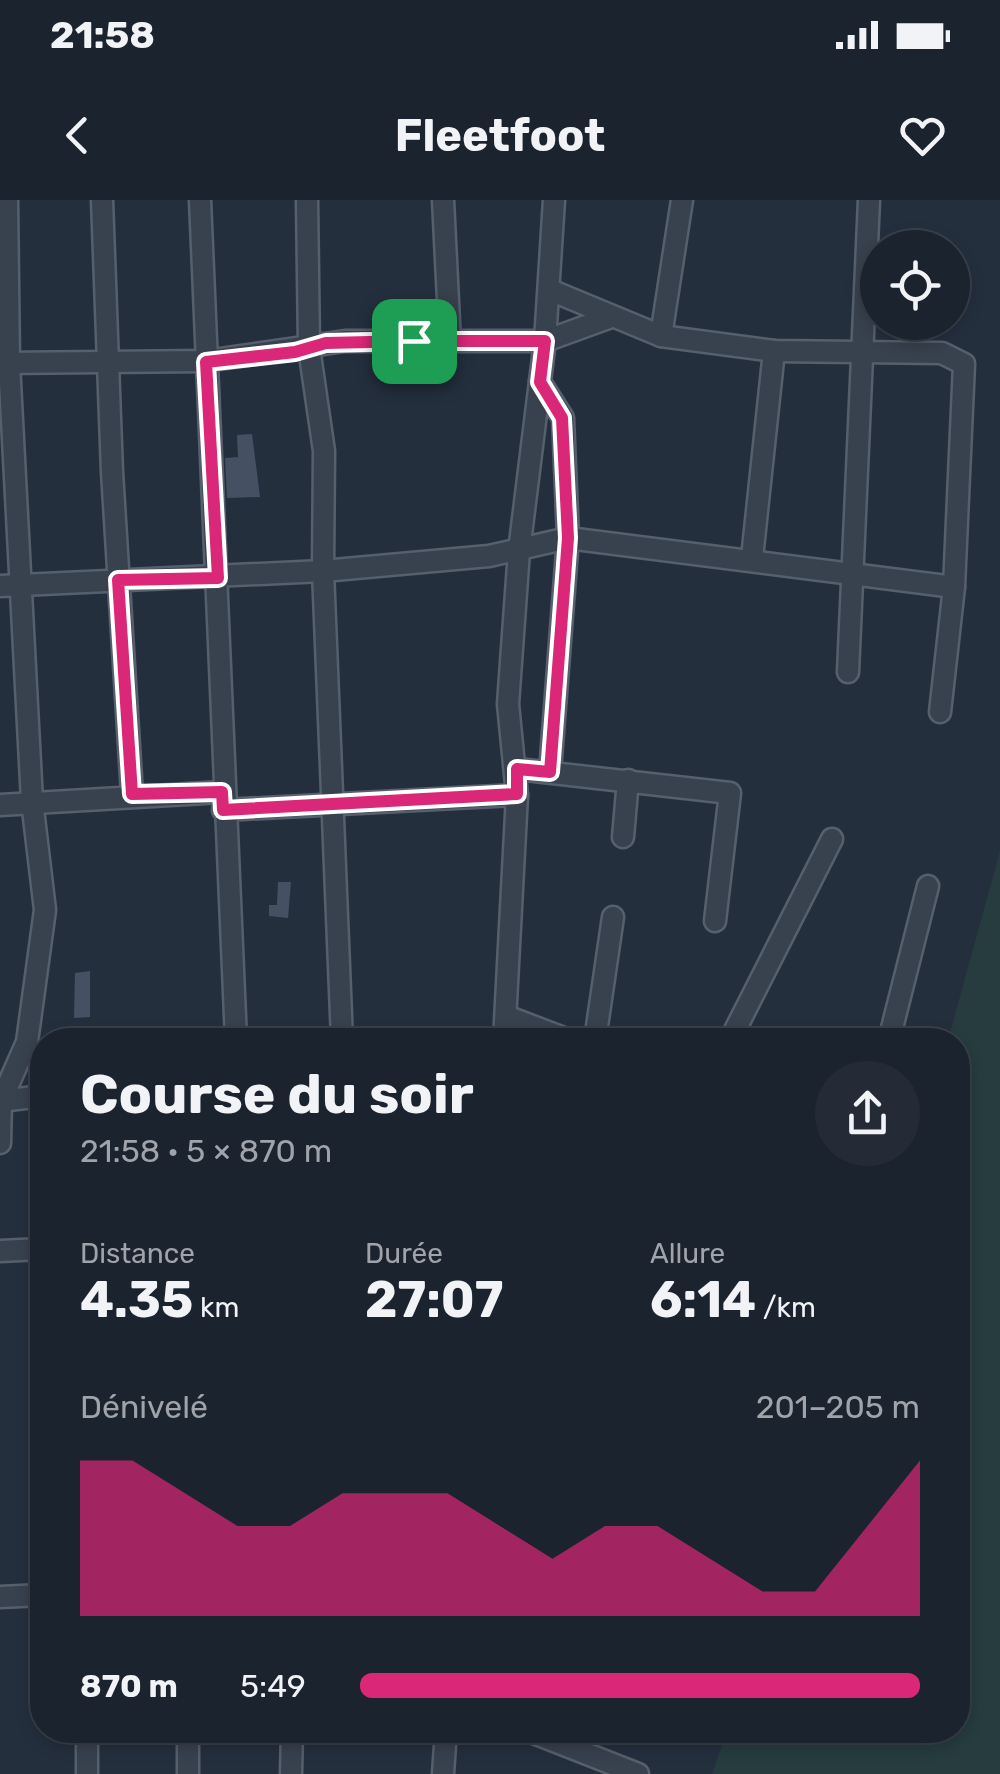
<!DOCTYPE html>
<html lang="fr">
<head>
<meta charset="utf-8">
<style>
  body { margin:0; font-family:Rubik,sans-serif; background:#242b36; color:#f1f3f6; height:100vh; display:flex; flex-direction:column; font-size:38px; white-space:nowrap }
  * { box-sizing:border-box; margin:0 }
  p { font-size:32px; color:#a0a4aa }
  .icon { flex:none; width:55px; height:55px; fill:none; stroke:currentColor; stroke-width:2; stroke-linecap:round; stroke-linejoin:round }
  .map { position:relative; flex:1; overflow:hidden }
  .details { position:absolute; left:30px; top:828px; width:940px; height:715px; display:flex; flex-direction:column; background:#1b232e; border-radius:40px; box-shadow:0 5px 15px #0003,0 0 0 2px #39404a }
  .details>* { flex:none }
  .fabs { position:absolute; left:860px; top:30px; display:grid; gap:20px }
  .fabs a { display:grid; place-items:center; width:110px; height:110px; border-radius:50%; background:#1b232e; box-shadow:0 5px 15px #0003,0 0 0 2px #39404a; font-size:50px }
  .pin { position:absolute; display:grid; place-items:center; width:85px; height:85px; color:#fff; margin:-42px; border-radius:20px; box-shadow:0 5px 15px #0006 }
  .round { display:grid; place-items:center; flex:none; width:105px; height:105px; border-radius:52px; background:#242b36 }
  .summary { display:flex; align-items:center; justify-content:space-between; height:170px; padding:0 50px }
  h1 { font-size:55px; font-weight:700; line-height:75px }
  .stats { display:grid; grid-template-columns:repeat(3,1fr); gap:15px; height:170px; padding:10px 50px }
  .stats div { display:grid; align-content:center }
  .stats b { font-size:50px; font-weight:700 }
  .stats small { font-size:28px; font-weight:400 }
  .stats p { font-size:28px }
  .chart { height:280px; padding:20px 50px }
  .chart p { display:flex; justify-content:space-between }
  .chart svg { width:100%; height:180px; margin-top:10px; fill:#db2777; opacity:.7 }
  ul { padding:0 50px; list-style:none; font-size:32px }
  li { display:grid; grid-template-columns:160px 120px 1fr; align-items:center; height:75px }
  li i { height:25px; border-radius:12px; background:#db2777 }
  .status { display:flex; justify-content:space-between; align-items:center; height:70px; padding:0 50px; background:#1b232e; direction:ltr }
  .status svg { height:28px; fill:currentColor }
  header { display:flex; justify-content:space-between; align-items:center; height:130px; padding:0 50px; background:#1b232e; font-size:45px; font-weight:700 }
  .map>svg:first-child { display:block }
</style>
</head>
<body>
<div class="status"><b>21:58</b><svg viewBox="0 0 49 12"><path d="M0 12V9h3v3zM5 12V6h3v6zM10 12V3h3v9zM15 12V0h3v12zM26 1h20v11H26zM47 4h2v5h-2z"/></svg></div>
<header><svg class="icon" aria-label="back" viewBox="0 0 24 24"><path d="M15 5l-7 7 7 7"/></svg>Fleetfoot<svg class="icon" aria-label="heart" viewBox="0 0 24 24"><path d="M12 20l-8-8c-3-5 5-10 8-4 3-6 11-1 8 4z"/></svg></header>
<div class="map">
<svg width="1000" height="1574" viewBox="0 0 1000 1574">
  <rect width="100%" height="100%" fill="#242f3e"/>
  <path fill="#263c3f" d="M1000,651V1574H712L727,1530H958V840H948Z"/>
  <g fill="#455162">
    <path d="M252,234L260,297L227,298L225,258L238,257L237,235Z"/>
    <path d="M278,682H291L288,718L269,716V705H277Z"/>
    <path d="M90,771V817L74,818L75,773Z"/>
  </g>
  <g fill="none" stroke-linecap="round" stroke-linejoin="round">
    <defs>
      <g id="minor">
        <path d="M102,0L112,272L132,594"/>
        <path d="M200,0L236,840"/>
        <path d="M307,0L309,148L324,251L323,371L342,840"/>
        <path d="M443,0L450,141"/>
        <path d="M550,90L661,136L774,151L942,153L964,164L954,387L940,512"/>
        <path d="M661,136L682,0"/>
        <path d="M0,163L206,161L345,141H545L611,117"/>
        <path d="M540,182L563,218L568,338L550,572"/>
        <path d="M752,358L774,151"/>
        <path d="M0,386L323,371L489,356L568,338L954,387"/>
        <path d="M848,472L869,0"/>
        <path d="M517,569L730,593L715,721"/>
        <path d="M0,605L222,592"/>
        <path d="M223,610L517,595"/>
        <path d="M623,637L628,580"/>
        <path d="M506,816L569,840"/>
        <path d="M504,840L517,595L508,504L519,351L545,141L554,0"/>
        <path d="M595,840L613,717"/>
        <path d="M730,840L832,639"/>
        <path d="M889,840L928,686"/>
        <path d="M0,901L42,896"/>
        <path d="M0,943L1,901L27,842L45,710L32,601L9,163L7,0"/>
        <path d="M0,1051L42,1049"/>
        <path d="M0,1397L42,1395"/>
        <path d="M87,1530V1574"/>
        <path d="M526,1530L638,1574"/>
        <path d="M188,1574V1530"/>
        <path d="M291,1574L292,1530"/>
        <path d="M443,1574L446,1530"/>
      </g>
    </defs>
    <use href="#minor" stroke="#565f6c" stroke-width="25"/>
    <use href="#minor" stroke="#38414e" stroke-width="20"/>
  </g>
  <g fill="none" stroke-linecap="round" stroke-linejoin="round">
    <defs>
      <path id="route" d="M414,141H545L540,182L562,218L568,338L550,572L517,569V594L223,610L222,592L132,594L118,380L218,378L206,162L295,152L326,143Z"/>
    </defs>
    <use href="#route" stroke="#fff" stroke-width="20"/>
    <use href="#route" stroke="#db2777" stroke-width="12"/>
  </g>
</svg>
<div class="fabs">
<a><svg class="icon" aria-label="locate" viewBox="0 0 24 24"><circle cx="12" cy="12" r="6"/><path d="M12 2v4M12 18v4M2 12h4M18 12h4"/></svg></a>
</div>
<div class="pin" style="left:414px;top:141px;background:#1e9e55"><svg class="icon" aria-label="arrive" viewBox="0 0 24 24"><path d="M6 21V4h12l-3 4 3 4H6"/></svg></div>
<section class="details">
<div class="summary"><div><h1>Course du soir</h1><p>21:58 · 5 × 870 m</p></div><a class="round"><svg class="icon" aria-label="share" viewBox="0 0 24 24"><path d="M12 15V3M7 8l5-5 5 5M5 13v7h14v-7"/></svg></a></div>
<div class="stats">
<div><p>Distance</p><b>4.35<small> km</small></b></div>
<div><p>Durée</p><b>27:07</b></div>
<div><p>Allure</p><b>6:14<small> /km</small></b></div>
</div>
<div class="chart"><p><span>Dénivelé</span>201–205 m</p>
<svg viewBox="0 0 160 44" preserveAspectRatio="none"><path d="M0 44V6L10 6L20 14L30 22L40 22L50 14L60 14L70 14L80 22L90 30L100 22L110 22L120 30L130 38L140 38L150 22L160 6V44z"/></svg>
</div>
<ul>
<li><b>870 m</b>5:49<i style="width:100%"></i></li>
</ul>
</section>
</div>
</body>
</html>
